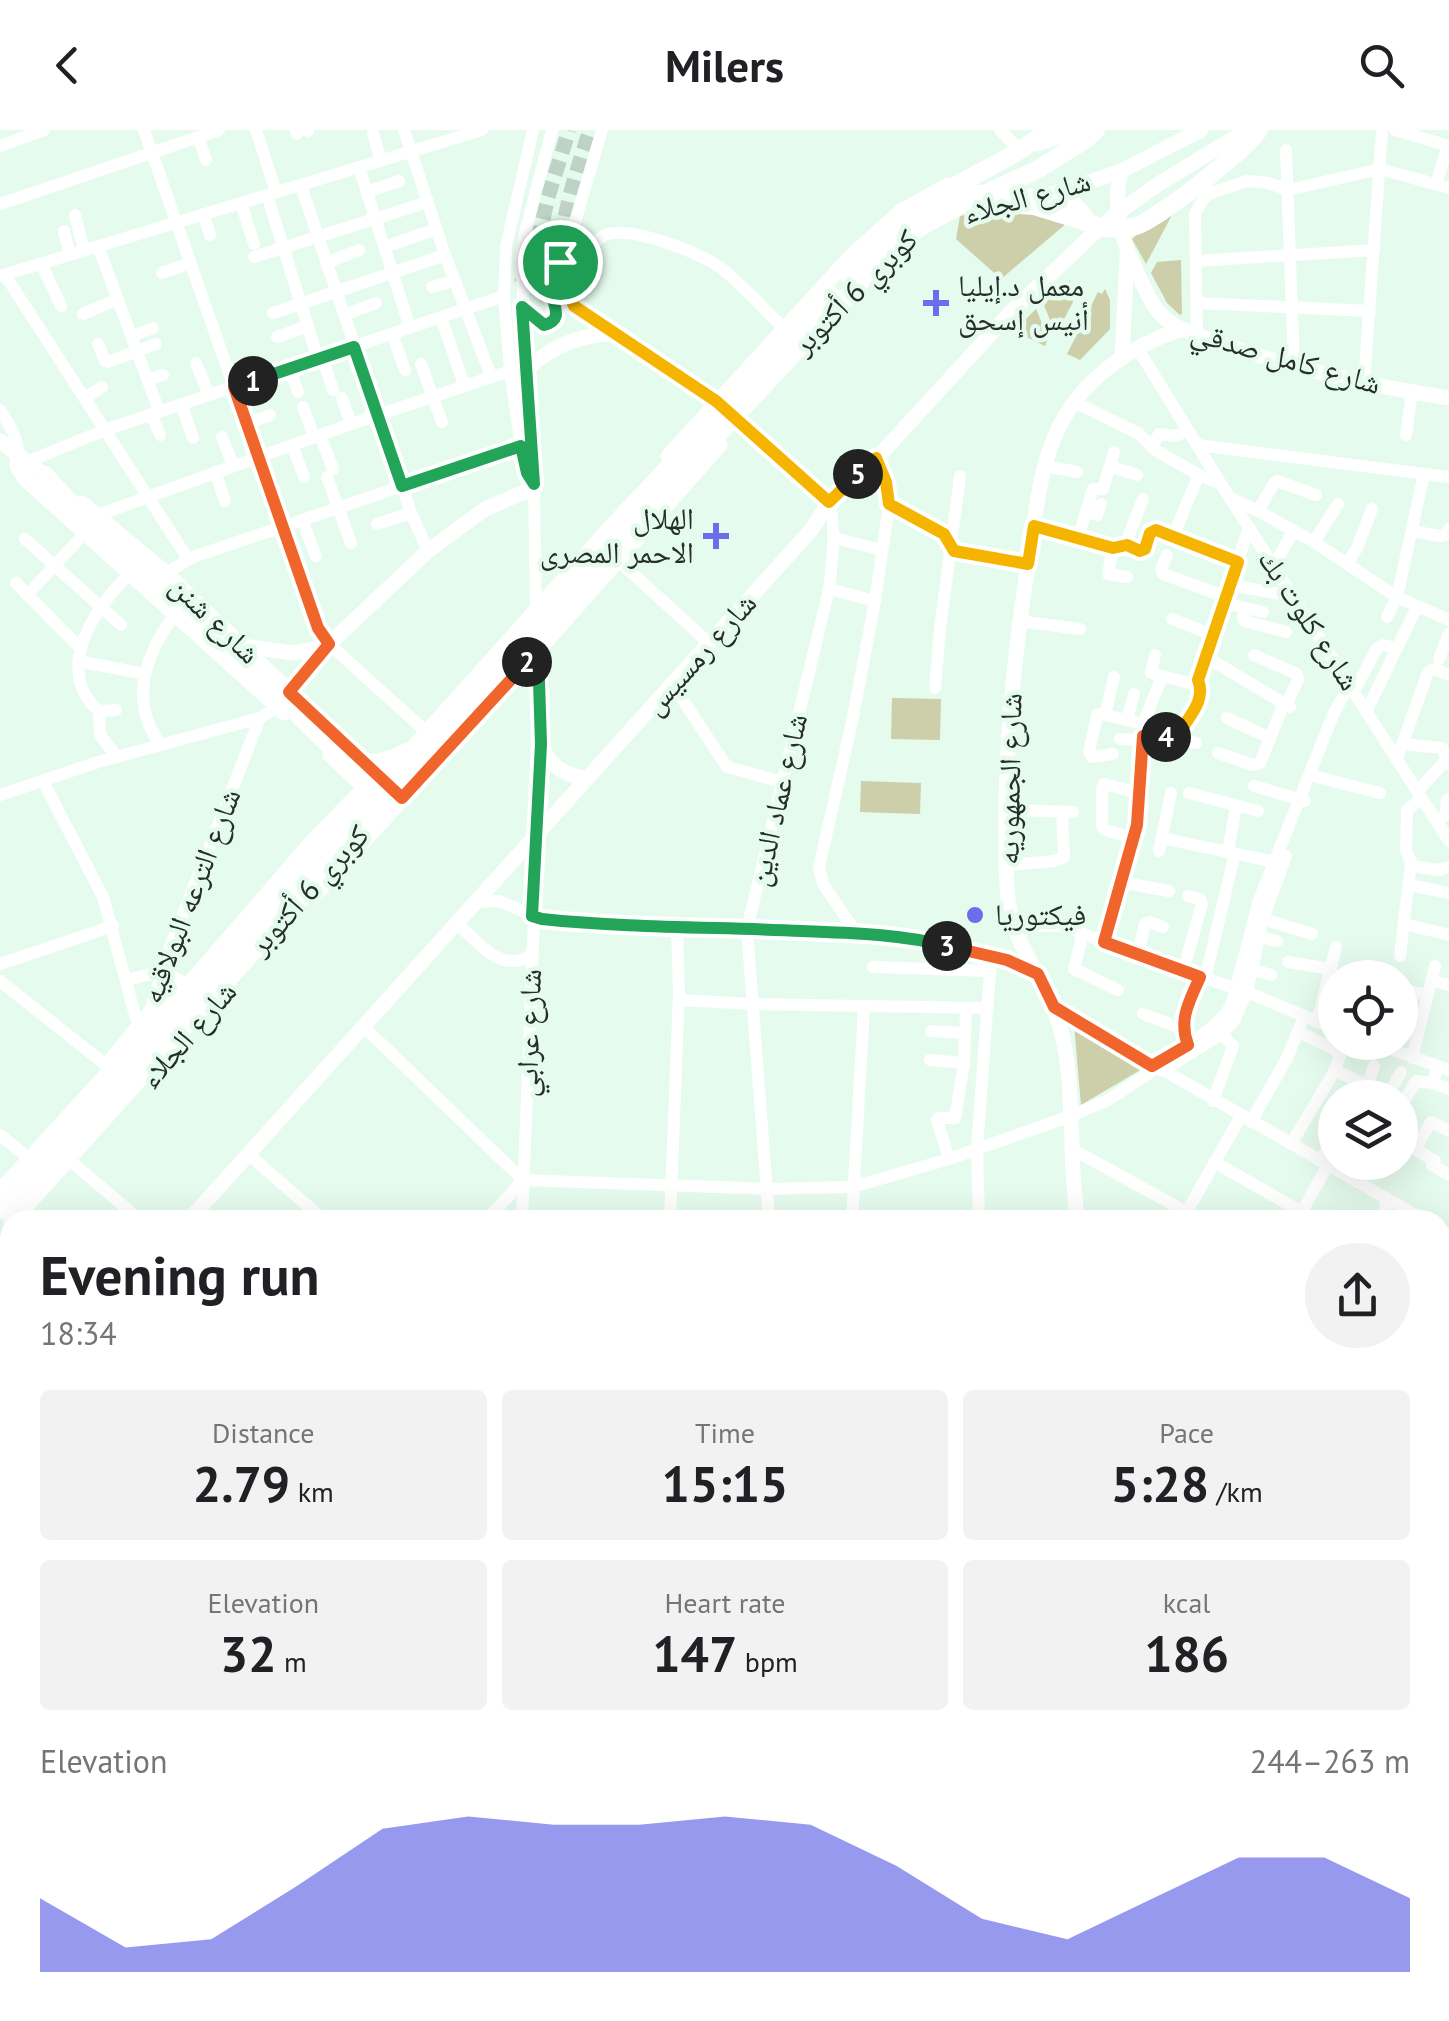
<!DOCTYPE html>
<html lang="en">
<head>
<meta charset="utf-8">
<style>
  body { margin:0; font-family:"PT Sans","Noto Naskh Arabic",sans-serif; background:#f2f2f2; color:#202124; height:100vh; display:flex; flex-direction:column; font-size:38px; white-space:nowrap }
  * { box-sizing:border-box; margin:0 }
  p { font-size:32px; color:#757577 }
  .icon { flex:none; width:55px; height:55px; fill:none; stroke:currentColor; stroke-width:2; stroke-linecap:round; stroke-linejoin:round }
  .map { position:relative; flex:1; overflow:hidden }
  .side { position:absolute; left:0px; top:1080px; width:1450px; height:812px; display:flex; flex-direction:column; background:#fff; border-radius:30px 30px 0 0; box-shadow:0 10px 40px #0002 }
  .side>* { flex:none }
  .controls { position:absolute; left:1318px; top:830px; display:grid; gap:20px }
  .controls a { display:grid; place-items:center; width:100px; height:100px; border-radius:50%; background:#fff; box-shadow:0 10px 40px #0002; font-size:50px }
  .pin { position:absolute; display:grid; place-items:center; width:85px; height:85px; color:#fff; margin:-42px; border:5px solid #fff; border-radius:50%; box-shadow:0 2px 10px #0007 }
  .km { position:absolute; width:50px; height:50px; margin:-25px; border-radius:50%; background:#222; color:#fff; font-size:28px; line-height:50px; text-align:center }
  .round { display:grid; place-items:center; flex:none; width:105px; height:105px; border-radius:52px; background:#f2f2f2 }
  .head { display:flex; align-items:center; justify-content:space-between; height:170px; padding:0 40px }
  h1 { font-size:55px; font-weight:800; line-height:75px }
  .metrics { display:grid; grid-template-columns:repeat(3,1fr); gap:15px; height:170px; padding:10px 40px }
  .metrics div { display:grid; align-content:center; border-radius:10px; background:#f2f2f2; text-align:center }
  .metrics b { font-size:50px; font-weight:800 }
  .metrics small { font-size:28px; font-weight:400 }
  .metrics p { font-size:28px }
  .chart { height:280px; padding:20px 40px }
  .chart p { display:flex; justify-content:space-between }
  .chart svg { width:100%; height:180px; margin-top:10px; fill:#6a6ee8; opacity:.7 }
  header { display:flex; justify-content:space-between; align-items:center; height:130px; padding:0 40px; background:#fff; font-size:45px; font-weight:800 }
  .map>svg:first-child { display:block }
</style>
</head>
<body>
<header><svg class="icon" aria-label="back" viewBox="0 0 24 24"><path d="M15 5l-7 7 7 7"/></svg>Milers<svg class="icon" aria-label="search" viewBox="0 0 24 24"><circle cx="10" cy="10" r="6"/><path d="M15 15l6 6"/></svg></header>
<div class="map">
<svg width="1449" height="1891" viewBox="0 0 1449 1891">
  <rect width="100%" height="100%" fill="#e5fbed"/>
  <g fill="#cccfaa">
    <path d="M1181,68L1146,134L1132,109Z"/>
    <path d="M993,79L1038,82L1067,93L1001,149L956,109L960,86Z"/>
    <path d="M1181,130L1182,184L1180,185L1167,173L1151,143L1157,132Z"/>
    <path d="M1070,150L1073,172L1056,204L1043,173Z"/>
    <path d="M1105,159L1110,170V199L1080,230L1067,224L1098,162L1102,164Z"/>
    <path d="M1036,179L1048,208L1045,216L1014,201Z"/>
    <path d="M892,568L941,569L940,610L891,609Z"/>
    <path d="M861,651L921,653L920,684L860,682Z"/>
    <path d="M1074,895L1147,936L1081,975Z"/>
  </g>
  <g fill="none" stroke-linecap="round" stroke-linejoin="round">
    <g stroke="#bfd2c6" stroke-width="15" stroke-dasharray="15 8" stroke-linecap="butt">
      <path d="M560,132C561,87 576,43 590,0"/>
      <path d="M521,154L534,128L548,67L569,0"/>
    </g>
    <g stroke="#fff" stroke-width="12">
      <path d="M144,0L318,498L329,514L422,598"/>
      <path d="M256,0L276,62"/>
      <path d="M296,0L297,4"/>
      <path d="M308,0V1"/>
      <path d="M404,0L445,125L491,246"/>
      <path d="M1000,0L1021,21"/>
      <path d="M1395,0L1449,16"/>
      <path d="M373,3L381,31"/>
      <path d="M198,7L206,30"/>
      <path d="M0,16L44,0"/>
      <path d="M1286,20L1294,236"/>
      <path d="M359,37L410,198"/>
      <path d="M1436,54L1448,16"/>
      <path d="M301,56L411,383L428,421"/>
      <path d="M367,62L399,51"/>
      <path d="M267,65L318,229"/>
      <path d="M241,73L254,114"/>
      <path d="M0,74L219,0"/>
      <path d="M203,84L210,105"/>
      <path d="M75,85L84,121"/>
      <path d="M64,101L70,125"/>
      <path d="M98,116L159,281"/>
      <path d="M384,117L437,99"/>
      <path d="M254,127L428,72"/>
      <path d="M1196,131L1374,120"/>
      <path d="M560,132L570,109L602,0"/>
      <path d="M41,133L61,176"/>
      <path d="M326,133L359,120"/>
      <path d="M162,143L190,133"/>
      <path d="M5,145L188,429"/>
      <path d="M0,146L482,0"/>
      <path d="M432,157L454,151"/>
      <path d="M568,167C582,150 583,118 603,106C626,93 701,123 721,138C744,156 763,179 784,198"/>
      <path d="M1197,173L1370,181"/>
      <path d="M273,183L445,125"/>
      <path d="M83,184L118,169"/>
      <path d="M344,185L376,173"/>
      <path d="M441,187L464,255"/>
      <path d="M392,204L405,240"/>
      <path d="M1197,205L1195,84L1203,69L1211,63L1247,51L1268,53L1288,60L1380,39L1449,58"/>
      <path d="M132,206L153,198"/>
      <path d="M277,207L308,196"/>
      <path d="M98,214L105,231L108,232L156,214"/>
      <path d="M1138,219L1221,354L1449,711"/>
      <path d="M322,227L333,260"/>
      <path d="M196,233L209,265"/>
      <path d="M421,234L442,292"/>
      <path d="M289,238L298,262"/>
      <path d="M148,249L163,245"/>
      <path d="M1364,253L1382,0"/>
      <path d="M85,268L102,257"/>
      <path d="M342,268L351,294"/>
      <path d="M1074,272L1138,303L1155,320L1199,345L1219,353"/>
      <path d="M181,274L193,308"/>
      <path d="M303,277L314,307"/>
      <path d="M0,280C9,294 18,307 18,324"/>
      <path d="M151,284L160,305"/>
      <path d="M247,294L270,285"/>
      <path d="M320,305L333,339"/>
      <path d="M1406,305L1412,262"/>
      <path d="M222,307L233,336"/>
      <path d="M292,315L304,347"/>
      <path d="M1198,315L1449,347"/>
      <path d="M1152,317L1159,304L1176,306L1188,300"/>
      <path d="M19,335L105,300L504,166"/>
      <path d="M1045,336L1077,342"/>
      <path d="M1110,336L1137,345"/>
      <path d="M215,342L225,371"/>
      <path d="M527,343L521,316L510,241L504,166L506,116L533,0"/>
      <path d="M327,347L351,413"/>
      <path d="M1232,369L1258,381L1314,412L1397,467L1449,490"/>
      <path d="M889,375L944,404L954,421L1028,434"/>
      <path d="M1258,381L1274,353L1277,351L1316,365"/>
      <path d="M1086,382L1097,385L1101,374"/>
      <path d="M98,385L351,294L510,241"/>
      <path d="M302,390L316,426"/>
      <path d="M377,394L411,383"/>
      <path d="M1034,396L1113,417L1127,415L1140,421L1145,419L1151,401L1156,400L1238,432"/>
      <path d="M1412,401L1439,406L1445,405L1449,399"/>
      <path d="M1173,406L1199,345"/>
      <path d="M834,408L882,420"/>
      <path d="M1078,408L1093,359H1103L1114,322"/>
      <path d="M25,409L121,495"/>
      <path d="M1314,412L1338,374"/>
      <path d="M1125,415L1143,369"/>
      <path d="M1113,417L1108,444L1127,447"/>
      <path d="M611,424L709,513"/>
      <path d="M1167,425L1161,439L1163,444L1226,467"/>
      <path d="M1347,434L1357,418L1372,379"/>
      <path d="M1274,435L1294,400"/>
      <path d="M166,443L193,427L521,316"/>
      <path d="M16,453L81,519"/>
      <path d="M1230,455L1292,466"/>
      <path d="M829,459L875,471"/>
      <path d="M27,465L85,403"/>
      <path d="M1224,473L1263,482"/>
      <path d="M1245,478L1243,488L1244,491L1286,502"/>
      <path d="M536,483L534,354L521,129L525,103L552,0"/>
      <path d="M1387,487L1397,467L1424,344"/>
      <path d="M1172,489L1213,505"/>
      <path d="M1018,491L1080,499"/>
      <path d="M1155,525L1151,543L1201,556"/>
      <path d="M1254,525L1297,544L1298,550L1286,575"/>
      <path d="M1206,527L1290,577"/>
      <path d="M1439,529L1449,504"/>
      <path d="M78,531L145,544"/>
      <path d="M673,555L727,637L782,652"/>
      <path d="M935,558L940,499L960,346"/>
      <path d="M1354,561L1377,518L1383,515L1397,518"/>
      <path d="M1367,580L1417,477"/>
      <path d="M99,581L116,580"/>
      <path d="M1105,585L1114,547"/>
      <path d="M1227,588L1270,608"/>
      <path d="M1127,590L1134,564"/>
      <path d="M1143,594L1162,546"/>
      <path d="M1169,608L1196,613"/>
      <path d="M1120,609L1142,610"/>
      <path d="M1403,614L1442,618L1449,634"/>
      <path d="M161,615C128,571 145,524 176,483"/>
      <path d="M1218,623L1253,635L1260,633L1284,573"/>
      <path d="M1113,624L1092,627L1089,622L1097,585L1101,584L1143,594L1145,604"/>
      <path d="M117,627L100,605L99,581C52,541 95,476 130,444"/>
      <path d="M1397,629L1428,542L1434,539L1449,545"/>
      <path d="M1317,647L1380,663"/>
      <path d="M43,651L103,767L138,896"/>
      <path d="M1104,654L1139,663"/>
      <path d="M1254,656L1305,671"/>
      <path d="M1102,658V696L1105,700L1133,708"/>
      <path d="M1417,662L1446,630"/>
      <path d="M1189,663L1258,681"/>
      <path d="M0,665L98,632L260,588L278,577"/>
      <path d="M1006,680L1073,682"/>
      <path d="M1437,692L1446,684L1447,670"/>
      <path d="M1162,708L1275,732"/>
      <path d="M1159,721L1171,663"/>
      <path d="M1228,722L1236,676"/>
      <path d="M1006,735L1055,731L1064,727L1062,682"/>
      <path d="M1411,736L1439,740L1449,737"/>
      <path d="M1120,752L1169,761"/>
      <path d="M1409,755L1449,763"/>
      <path d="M475,772L499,771L542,789L611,796L747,799L920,809L1007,830L1037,844"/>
      <path d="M1263,789L1312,804"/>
      <path d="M456,792C477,811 501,845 531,825"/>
      <path d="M1404,794L1449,805"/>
      <path d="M1083,803L1074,839L1118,860"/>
      <path d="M857,804L823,754L819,737L852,592L875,471L889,375L885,352L877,328"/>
      <path d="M1017,804L1034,796H1064L1137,826L1247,862L1335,899"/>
      <path d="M1259,807L1277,811"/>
      <path d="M1104,812L1137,695L1143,606L1148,603L1169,608L1177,605L1201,569L1203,560L1199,550L1249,397"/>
      <path d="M1137,826L1145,794L1149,792L1163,797"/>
      <path d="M1400,826L1411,732L1406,721L1407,680L1421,669"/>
      <path d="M1288,832L1331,839"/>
      <path d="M0,834L113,796"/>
      <path d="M873,837L989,841"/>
      <path d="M1250,839L1271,845"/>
      <path d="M1183,841L1202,774L1200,769L1188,766"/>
      <path d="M1330,844L1346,848"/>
      <path d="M1205,849L1235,723"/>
      <path d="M127,850L163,841L188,855"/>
      <path d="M0,851L111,939"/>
      <path d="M1432,851L1449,855"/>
      <path d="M1400,859L1428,865"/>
      <path d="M679,870L754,874L988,878"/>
      <path d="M1054,877L1424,1090"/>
      <path d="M1143,884L1183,899"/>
      <path d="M1317,892L1336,817"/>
      <path d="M364,897L523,1050L768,1059L853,1057L949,1029L1071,986L1108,970L1157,938"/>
      <path d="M931,901L965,903"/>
      <path d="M1371,912L1449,940"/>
      <path d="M1188,915C1178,889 1190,871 1200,847"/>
      <path d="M1412,928L1435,836"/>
      <path d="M930,930L964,933"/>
      <path d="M105,935L150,880L170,817L260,588"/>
      <path d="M1152,936C1181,919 1212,904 1231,876L1259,770L1333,585L1349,555"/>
      <path d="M1334,940L1388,965L1401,942"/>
      <path d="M1162,941L1222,904L1234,891L1247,862L1263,789L1286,726"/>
      <path d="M1433,953L1449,959"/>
      <path d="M1359,968L1369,951L1374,936"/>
      <path d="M1213,971L1233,916L1222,904"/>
      <path d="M1400,978L1416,951L1432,953L1438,937"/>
      <path d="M1251,992L1288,926L1301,894"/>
      <path d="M1400,999L1419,1009"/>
      <path d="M1449,1001L1431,992L1415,1019L1435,1031L1432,1035L1449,1045"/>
      <path d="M0,1005L30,1029"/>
      <path d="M1291,1014L1334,942L1340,926L1334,919L1298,902"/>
      <path d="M1072,1019L1201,1090"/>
      <path d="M248,1024L324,1090"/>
      <path d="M949,1029L937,990L939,988H955L964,933L966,880"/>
      <path d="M1320,1031L1335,1006"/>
      <path d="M1214,1032L1316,1090"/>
      <path d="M74,1034L140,1090"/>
      <path d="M1357,1052L1368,1032"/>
      <path d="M487,1090L523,1050"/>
      <path d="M522,1090L541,615L538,518"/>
      <path d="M670,1090L679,862L677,798"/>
      <path d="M769,1090L747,799L829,459C832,429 837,401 829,372"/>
      <path d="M852,1090L864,876"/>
      <path d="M979,1090L977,1019L991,827"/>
      <path d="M1182,1090L1241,986"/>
      <path d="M1297,1090L1328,1035"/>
      <path d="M1385,1090L1386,1068"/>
      <path d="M1440,1099L1449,1104"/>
      <path d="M1440,1161L1449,1166"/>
      <path d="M1440,1232L1449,1217"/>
      <path d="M1440,1260H1449"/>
      <path d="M0,1564L10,1571"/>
      <path d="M0,1651L10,1637"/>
      <path d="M0,1713L10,1721"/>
      <path d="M0,1793L10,1779"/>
      <path d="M0,1864L10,1871"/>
      <path d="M26,1882L37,1891"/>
      <path d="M1235,1882L1240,1891"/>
      <path d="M156,1891L160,1882"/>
      <path d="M249,1891V1882"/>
      <path d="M621,1891V1882"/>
      <path d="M739,1891V1882"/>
      <path d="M902,1891V1882"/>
      <path d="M940,1891L941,1882"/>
      <path d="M1018,1891V1882"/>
      <path d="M1168,1891L1169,1882"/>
      <path d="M1337,1891L1338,1882"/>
    </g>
    <g stroke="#fff" stroke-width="15">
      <path d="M1037,14L1079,0"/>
      <path d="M1121,41C1111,82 1123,114 1141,151C1148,165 1154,180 1167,190C1182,202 1205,208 1223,214C1297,240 1372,256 1449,268"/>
      <path d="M944,60L1031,66"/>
      <path d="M1064,61L1085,85L1090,97"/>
      <path d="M1020,71L1064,61L1121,41L1201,0"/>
      <path d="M560,132L562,151L574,176L716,271L829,372"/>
      <path d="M522,177L543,195C565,190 552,177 552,161C552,152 554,144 558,136"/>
      <path d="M1122,228L1127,127"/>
      <path d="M526,239C555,215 575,207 612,203"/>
      <path d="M0,311L51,350"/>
      <path d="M18,324L17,336L25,349L284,583"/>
      <path d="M668,326L851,126L901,81L948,55"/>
      <path d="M82,373L166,443L366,635"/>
      <path d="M243,516L293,523L327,517"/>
      <path d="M284,569L329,514L428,421L485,379L534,358"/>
      <path d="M541,615C550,635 563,645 585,648"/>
      <path d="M330,625L365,658"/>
      <path d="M314,766L538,521L720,315"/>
      <path d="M0,1061L188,855L316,707L394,628"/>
      <path d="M189,1090C396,859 604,629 812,399L829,372L877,328L1010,183L1091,106L1117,83L1160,53L1247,0"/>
      <path d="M1077,1090C1075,1065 1072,1039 1072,1014C1070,974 1071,933 1059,894C1047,852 1016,819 1009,776C1005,751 1006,725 1006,700C1005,608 1015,518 1029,428C1036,383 1039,336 1060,295C1084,248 1132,215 1182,199"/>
      <path d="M0,1117L10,1105"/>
      <path d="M0,1270L10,1274"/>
      <path d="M0,1300L10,1290"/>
      <path d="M1440,1653L1449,1657"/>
      <path d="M1440,1773H1449"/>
      <path d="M493,1891L494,1882"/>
      <path d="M1083,1891L1084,1882"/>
    </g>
    <g stroke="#fff" stroke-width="18">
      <path d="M939,64L1009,27L1051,0"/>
      <path d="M976,72L1034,76L1105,98C1115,99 1126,99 1136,96C1158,89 1247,19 1259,0"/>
      <path d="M849,146L902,92L919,81L954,66"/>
      <path d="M45,345L70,372L225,513L342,628C366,637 385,633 407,622"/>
      <path d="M0,1080L616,393L831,165"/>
      <path d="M12,1090L698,326L853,160L887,125L920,97L966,72L1037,40L1085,10L1096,0"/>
    </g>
  </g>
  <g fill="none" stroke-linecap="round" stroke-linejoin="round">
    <defs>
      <path id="split-1" d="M253,251L354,217L402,356L521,316L527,343L534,354L522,177L544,195C566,189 551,175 552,158C552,149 556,141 560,132"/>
      <path id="split-2" d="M253,251L234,257L318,498L329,514L289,562L402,668L527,532"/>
      <path id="split-3" d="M527,532L538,520L541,614L532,786L542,789C629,798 715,797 802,801C851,803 900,804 947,816"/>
      <path id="split-4" d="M947,816L1007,830L1038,844L1054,877L1152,936L1188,915C1178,889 1190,870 1200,847L1104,812L1137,695L1143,606L1148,604L1166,607"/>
      <path id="split-5" d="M858,344L876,328L886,352L889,374L944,404L954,421L1028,434L1034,396L1113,418L1127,415L1140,421L1145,419L1150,403L1156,400L1238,432L1198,550C1206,570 1190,585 1180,602L1175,606L1166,607"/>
      <path id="split-6" d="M560,132L562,150L574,176L716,271L829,372L858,344"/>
    </defs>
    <use href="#split-1" stroke="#fff" stroke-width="20"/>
    <use href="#split-2" stroke="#fff" stroke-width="20"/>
    <use href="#split-3" stroke="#fff" stroke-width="20"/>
    <use href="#split-4" stroke="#fff" stroke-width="20"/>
    <use href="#split-5" stroke="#fff" stroke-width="20"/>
    <use href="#split-6" stroke="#fff" stroke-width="20"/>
    <use href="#split-1" stroke="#22a559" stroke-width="12"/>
    <use href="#split-2" stroke="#f0652b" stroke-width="12"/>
    <use href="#split-3" stroke="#22a559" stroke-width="12"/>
    <use href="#split-4" stroke="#f0652b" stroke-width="12"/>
    <use href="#split-5" stroke="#f5b400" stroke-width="12"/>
    <use href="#split-6" stroke="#f5b400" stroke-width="12"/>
  </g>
  <g fill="#6a6ee8" stroke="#e5fbed" stroke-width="4">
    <path d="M931 158h10v10h10v10h-10v10h-10v-10h-10v-10h10z"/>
    <path d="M711 391h10v10h10v10h-10v10h-10v-10h-10v-10h10z"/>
    <circle cx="975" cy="785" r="10"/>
  </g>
  <g text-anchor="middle" stroke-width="9" stroke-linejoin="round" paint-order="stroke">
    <g font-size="30" fill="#262e29" stroke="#e5fbed">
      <text transform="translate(1027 67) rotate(-15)" y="10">شارع الجلاء</text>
      <text transform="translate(855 162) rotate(-45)" y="10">كوبري 6 أكتوبر</text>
      <text transform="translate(1286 228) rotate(16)" y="10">شارع كامل صدقي</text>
      <text transform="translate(215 490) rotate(44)" y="10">شارع شنن</text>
      <text transform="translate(1309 490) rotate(57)" y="10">شارع كلوت بك</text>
      <text transform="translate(700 524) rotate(-48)" y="10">شارع رمسيس</text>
      <text transform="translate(1010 649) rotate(-89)" y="10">شارع الجمهوريه</text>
      <text transform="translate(778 670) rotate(-77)" y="10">شارع عماد الدين</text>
      <text transform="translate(309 760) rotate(-48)" y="10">كوبري 6 أكتوبر</text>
      <text transform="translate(191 766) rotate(-69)" y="10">شارع الترعه البولاقيه</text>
      <text transform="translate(529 903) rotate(-88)" y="10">شارع عرابي</text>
      <text transform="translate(188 905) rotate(-49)" y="10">شارع الجلاء</text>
    </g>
    <g font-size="30" fill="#262e29" stroke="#e5fbed" text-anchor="start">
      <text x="958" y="166">معمل د.إيليا<tspan x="958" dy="34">أنيس إسحق</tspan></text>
      <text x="694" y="399" text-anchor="end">الهلال<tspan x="694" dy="34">الاحمر المصرى</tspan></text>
      <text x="995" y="795">فيكتوريا</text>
    </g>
  </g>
</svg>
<div class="controls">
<a><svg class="icon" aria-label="locate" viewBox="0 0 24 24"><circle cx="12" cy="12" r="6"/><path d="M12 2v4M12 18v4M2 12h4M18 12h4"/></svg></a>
<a><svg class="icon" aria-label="layers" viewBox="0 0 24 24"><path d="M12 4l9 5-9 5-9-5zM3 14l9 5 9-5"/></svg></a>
</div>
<div class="pin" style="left:560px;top:132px;background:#1e9e55"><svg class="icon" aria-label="arrive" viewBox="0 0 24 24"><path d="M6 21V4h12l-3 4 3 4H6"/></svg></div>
<b class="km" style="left:253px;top:251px">1</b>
<b class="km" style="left:527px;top:532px">2</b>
<b class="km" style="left:947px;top:816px">3</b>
<b class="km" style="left:1166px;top:607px">4</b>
<b class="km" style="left:858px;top:344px">5</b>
<section class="side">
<div class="head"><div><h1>Evening run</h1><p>18:34</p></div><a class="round"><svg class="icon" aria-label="share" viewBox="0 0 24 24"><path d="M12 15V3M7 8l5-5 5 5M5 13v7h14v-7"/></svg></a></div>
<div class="metrics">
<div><p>Distance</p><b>2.79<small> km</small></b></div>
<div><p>Time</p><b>15:15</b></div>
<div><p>Pace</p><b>5:28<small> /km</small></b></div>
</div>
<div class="metrics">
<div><p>Elevation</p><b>32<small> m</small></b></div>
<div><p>Heart rate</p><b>147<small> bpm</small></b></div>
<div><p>kcal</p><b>186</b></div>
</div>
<div class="chart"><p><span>Elevation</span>244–263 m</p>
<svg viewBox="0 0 160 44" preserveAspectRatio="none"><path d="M0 44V26L10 38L20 36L30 23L40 9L50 6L60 8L70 8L80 6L90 8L100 18L110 31L120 36L130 26L140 16L150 16L160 26V44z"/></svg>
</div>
</section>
</div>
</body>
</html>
